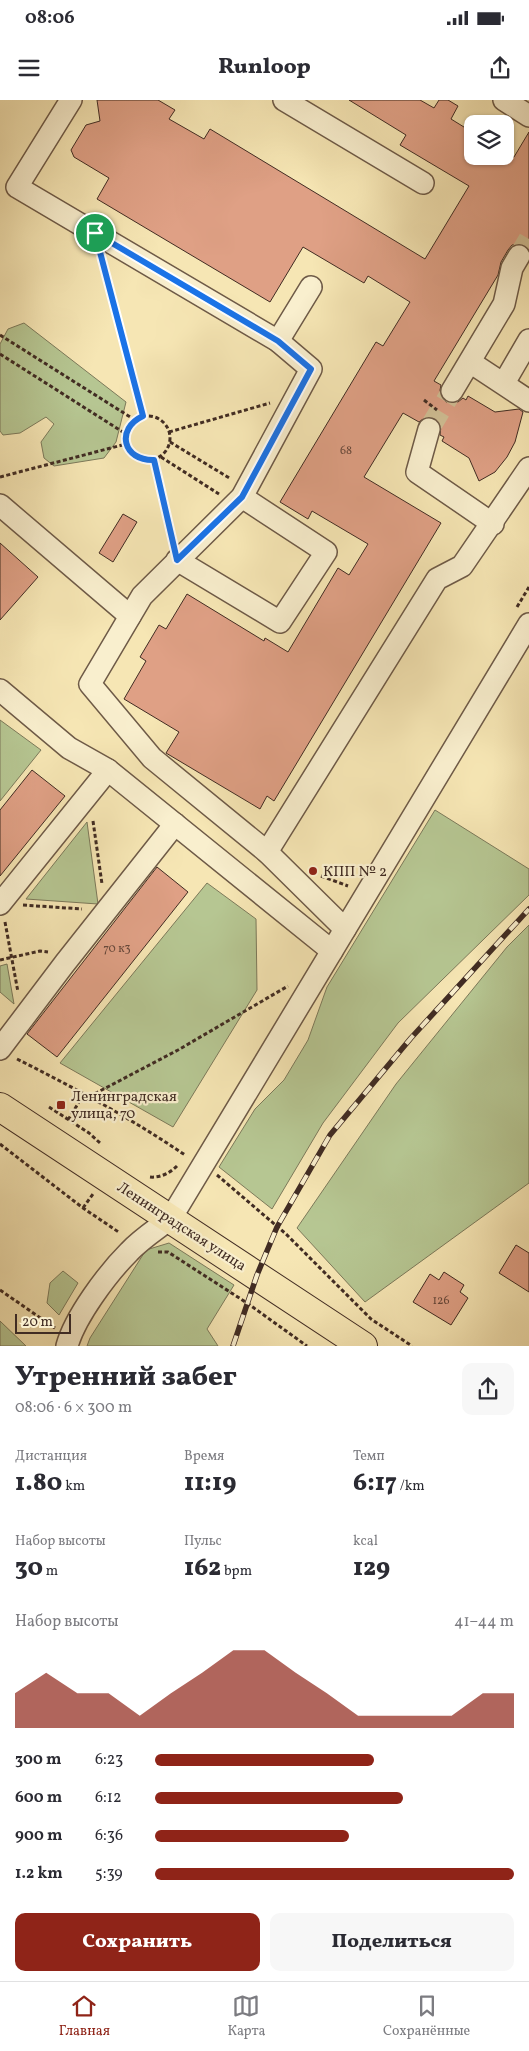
<!DOCTYPE html>
<html lang="ru">
<head>
<meta charset="utf-8">
<style>
  body { margin:0; font-family:Vollkorn,serif; background:#f7f7f7; color:#2b2b33; height:100vh; display:flex; flex-direction:column; font-size:19px; white-space:nowrap }
  * { box-sizing:border-box; margin:0 }
  p { font-size:16px; color:#7c7c81 }
  .icon { flex:none; width:28px; height:28px; fill:none; stroke:currentColor; stroke-width:2; stroke-linecap:round; stroke-linejoin:round }
  .map { position:relative; height:1246px; overflow:hidden }
  .details { display:flex; flex-direction:column; background:#fff; flex:1 }
  .details>* { flex:none }
  .controls { position:absolute; left:464px; top:15px; display:grid; gap:10px }
  .controls a { display:grid; place-items:center; width:50px; height:50px; border-radius:10px; background:#fff; box-shadow:0 1px 4px #0004; font-size:25px }
  .scale { position:absolute; left:15px; bottom:12px; width:56px; box-sizing:border-box; padding-left:5px; border:2px solid #412c23; border-top:0; font-size:14px; line-height:18px; white-space:nowrap; color:#412c23; -webkit-text-stroke:4px #f9efce; paint-order:stroke }
  .pin { position:absolute; display:grid; place-items:center; width:42px; height:42px; color:#fff; margin:-21px; border:2px solid #fff; border-radius:50%; box-shadow:0 1px 5px #0007 }
  .round { display:grid; place-items:center; flex:none; width:52px; height:52px; border-radius:10px; background:#f7f7f7 }
  .summary { display:flex; align-items:center; justify-content:space-between; height:85px; padding:0 15px }
  h1 { font-size:28px; font-weight:800; line-height:38px }
  .stats { display:grid; grid-template-columns:repeat(3,1fr); gap:8px; height:85px; padding:5px 15px }
  .stats div { display:grid; align-content:center }
  .stats b { font-size:25px; font-weight:800 }
  .stats small { font-size:14px; font-weight:400 }
  .stats p { font-size:14px }
  .chart { height:140px; padding:10px 15px }
  .chart p { display:flex; justify-content:space-between }
  .chart svg { width:100%; height:90px; margin-top:5px; fill:#8f2418; opacity:.7 }
  .action { display:flex; gap:10px; margin-top:auto; padding:10px 15px }
  .action a { flex:1; height:58px; border-radius:10px; background:#8f2418; color:#fff; font-size:20px; font-weight:800; line-height:58px; text-align:center }
  .action a+a { background:#f7f7f7; color:#2b2b33 }
  ul { padding:0 15px; list-style:none; font-size:16px }
  li { display:grid; grid-template-columns:80px 60px 1fr; align-items:center; height:38px }
  li i { height:12px; border-radius:6px; background:#8f2418 }
  .status { display:flex; justify-content:space-between; align-items:center; height:35px; padding:0 25px; background:#fff; direction:ltr }
  .status svg { height:14px; fill:currentColor }
  header { display:flex; justify-content:space-between; align-items:center; height:65px; padding:0 15px; background:#fff; font-size:22px; font-weight:800 }
  .dock { display:flex; justify-content:space-around; align-items:center; height:70px; border-top:1px solid #e1e1e2; background:#fff; font-size:14px; color:#7c7c81 }
  .dock a { display:grid; justify-items:center; gap:2px }
  .dock .current { color:#8f2418 }
  .map>svg:first-child { display:block }
</style>
</head>
<body>
<div class="status"><b>08:06</b><svg viewBox="0 0 49 12"><path d="M0 12V9h3v3zM5 12V6h3v6zM10 12V3h3v9zM15 12V0h3v12zM26 1h20v11H26zM47 4h2v5h-2z"/></svg></div>
<header><svg class="icon" aria-label="menu" viewBox="0 0 24 24"><path d="M4 6h16M4 12h16M4 18h16"/></svg>Runloop<svg class="icon" aria-label="share" viewBox="0 0 24 24"><path d="M12 15V3M7 8l5-5 5 5M5 13v7h14v-7"/></svg></header>
<div class="map">
<svg width="529" height="1246" viewBox="0 0 529 1246">
  <rect width="100%" height="100%" fill="#f6e6b4"/>
  <filter id="stains"><feTurbulence type="fractalNoise" baseFrequency=".004" numOctaves="4"/><feColorMatrix values="0 0 0 0 .2 0 0 0 0 .09 0 0 0 0 .02 0 0 0 .5 -.17"/></filter>
  <radialGradient id="worn" r=".72"><stop offset=".6" stop-color="#630" stop-opacity="0"/><stop offset="1" stop-color="#630" stop-opacity=".3"/></radialGradient>
  <g fill="#b6c692" stroke="#7c795a">
    <path d="M24,223L126,302L116,342L104,358L54,366L44,358L41,342L54,324L46,317L20,333L3,335L0,331V244L8,229Z"/>
    <path d="M0,620L41,650L0,701Z"/>
    <path d="M435,710L529,769V795L398,923L323,1023L272,1109L219,1067L255,1009L284,980L308,940L327,887Z"/>
    <path d="M87,722L98,804L26,799Z"/>
    <path d="M207,783L256,819L257,890L173,1027L60,963Z"/>
    <path d="M529,825V1083L365,1202L297,1128L396,984L507,847Z"/>
    <path d="M7,864L14,904L0,892V866Z"/>
    <path d="M169,1143L234,1185L207,1229L218,1246H87L90,1238L146,1150Z"/>
    <path d="M63,1171L78,1183L59,1215L47,1203L50,1183Z"/>
    <path d="M0,1221L26,1246H0Z"/>
  </g>
  <g fill="#dfa085" stroke="#412c23">
    <path d="M97,0H158L175,10L169,19L204,39L210,29L425,159L469,86L400,45L406,35L349,0H420L434,8L439,0H448L458,6L451,19L472,32V56L514,57L529,32V149L525,145L519,144L512,145L508,150L501,162L498,175L434,281L441,285L440,290L441,297L446,302H458L463,298L466,300L468,296L495,312L519,309L523,312L515,342L507,357L495,372L479,381L469,358L442,341L444,337L440,335L441,326L438,320L426,317L419,322L403,313L364,377L441,423L274,701L267,696L260,709L166,653L179,632L124,599L146,561L140,557L159,525L166,529L187,494L264,541L265,538L288,552L338,468L349,475L368,444L312,411L308,419L280,402L376,242L383,246L410,202L368,176L364,183L303,147L270,202L97,99L109,78L74,57L71,50L86,25L100,21Z"/>
    <path d="M123,414L137,422L113,462L99,453Z"/>
    <path d="M0,443L38,477L0,520Z"/>
    <path d="M32,670L65,696L0,776V710Z"/>
    <path d="M157,767L188,792L57,957L27,934Z"/>
    <path d="M516,1145L529,1153V1192L499,1173Z"/>
    <path d="M444,1172L464,1185L460,1192L468,1198L451,1225L413,1202L430,1174L439,1180Z"/>
  </g>
  <g fill="none" stroke-linecap="round" stroke-linejoin="round">
    <g stroke="#d2c197" stroke-width="21" stroke-dasharray="21 11" stroke-linecap="butt">
      <path d="M519,156L529,139"/>
      <path d="M429,329L452,291"/>
    </g>
    <defs>
      <g id="minor">
        <path d="M71,0L17,87L278,241L311,269L242,397L142,496L90,584L152,658L267,752L345,829"/>
        <path d="M284,0L423,83"/>
        <path d="M504,0L529,16"/>
        <path d="M278,241L311,187"/>
        <path d="M470,262L529,301"/>
        <path d="M504,283L529,240"/>
        <path d="M452,291L504,204L512,168L519,156"/>
        <path d="M429,329L417,372L493,424"/>
        <path d="M0,405L130,516"/>
        <path d="M177,460L280,522L326,452L242,397"/>
        <path d="M0,590L69,648L108,670L332,851"/>
        <path d="M267,752L437,479L462,466L529,368"/>
        <path d="M0,804L108,670"/>
        <path d="M0,949L65,863L175,724"/>
        <path d="M67,1246C75,1217 107,1174 129,1152C141,1139 157,1129 171,1118L529,524"/>
      </g>
      <path id="major" d="M0,1007L363,1246"/>
    </defs>
    <use href="#minor" stroke="#6e5a47" stroke-width="24"/>
    <use href="#major" stroke="#412c23" stroke-width="30"/>
    <g stroke="#412c23" stroke-width="3" stroke-dasharray="4 2.5" stroke-linecap="butt">
      <path d="M102,160L143,316"/>
      <path d="M0,235L135,320"/>
      <path d="M0,254L126,334"/>
      <path d="M424,300L437,310"/>
      <circle cx="148" cy="338" r="22"/>
      <path d="M169,332L270,303"/>
      <path d="M170,342L231,379"/>
      <path d="M161,357L219,394"/>
      <path d="M154,360L172,440"/>
      <path d="M0,377L126,344"/>
      <path d="M517,507L529,487"/>
      <path d="M93,721L102,784"/>
      <path d="M321,776L348,786"/>
      <path d="M23,805L82,809"/>
      <path d="M5,822L18,892"/>
      <path d="M0,860L40,851L48,852"/>
      <path d="M17,959C75,988 132,1019 185,1055"/>
      <path d="M49,1007L89,1033L100,1043"/>
      <path d="M68,1020L79,1002L178,950L288,886"/>
      <path d="M0,1044L83,1108L120,1133"/>
      <path d="M217,1075L286,1134L371,1219L412,1246"/>
      <path d="M150,1077C160,1078 170,1073 177,1066"/>
      <path d="M83,1108L93,1094"/>
      <path d="M158,1152H168L247,1203L307,1246"/>
      <path d="M0,1190L55,1228"/>
    </g>
    <use href="#minor" stroke="#f9efce" stroke-width="21"/>
    <use href="#major" stroke="#f6e6b4" stroke-width="28"/>
    <defs>
      <path id="rail" d="M233,1246L257,1175L277,1127L330,1035L411,938L529,809"/>
    </defs>
    <use href="#rail" stroke="#412c23" stroke-width="5.5"/>
    <use href="#rail" stroke="#f9efce" stroke-width="4" stroke-dasharray="11" stroke-linecap="butt"/>
  </g>
  <g fill="none" stroke-linecap="round" stroke-linejoin="round">
    <defs>
      <path id="route" d="M95,133L278,241L311,269L242,397L177,460L154,360C123,361 115,329 143,316Z"/>
    </defs>
    <use href="#route" stroke="#fff" stroke-width="10"/>
    <use href="#route" stroke="#1a73e8" stroke-width="6"/>
  </g>
  <g fill="#8f2418" stroke="#f9efce" stroke-width="2">
    <circle cx="313" cy="771" r="5"/>
    <rect x="56" y="1000" width="10" height="10" rx="2.5"/>
  </g>
  <g text-anchor="middle" stroke-width="4.5" stroke-linejoin="round" paint-order="stroke">
    <g font-size="12" fill="#68493c">
      <text x="346" y="354">68</text>
      <text x="117" y="852">70 к3</text>
      <text x="441" y="1204">126</text>
    </g>
    <g font-size="15" fill="#412c23" stroke="#f9efce" text-anchor="start">
      <text x="323" y="776">КПП № 2</text>
      <text x="71" y="1001">Ленинградская<tspan x="71" dy="17">улица, 70</tspan></text>
    </g>
    <g font-size="15" fill="#412c23" stroke="#f9efce">
      <text transform="translate(182 1126) rotate(33)" y="5">Ленинградская улица</text>
    </g>
  </g>
  <rect width="100%" height="100%" filter="url(#stains)"/>
  <rect width="100%" height="100%" fill="url(#worn)"/>
</svg>
<div class="controls">
<a><svg class="icon" aria-label="layers" viewBox="0 0 24 24"><path d="M12 4l9 5-9 5-9-5zM3 14l9 5 9-5"/></svg></a>
</div>
<div class="scale">20 m</div>
<div class="pin" style="left:95px;top:133px;background:#1e9e55"><svg class="icon" aria-label="arrive" viewBox="0 0 24 24"><path d="M6 21V4h12l-3 4 3 4H6"/></svg></div>
</div>
<section class="details">
<div class="summary"><div><h1>Утренний забег</h1><p>08:06 · 6 × 300 m</p></div><a class="round"><svg class="icon" aria-label="share" viewBox="0 0 24 24"><path d="M12 15V3M7 8l5-5 5 5M5 13v7h14v-7"/></svg></a></div>
<div class="stats">
<div><p>Дистанция</p><b>1.80<small> km</small></b></div>
<div><p>Время</p><b>11:19</b></div>
<div><p>Темп</p><b>6:17<small> /km</small></b></div>
</div>
<div class="stats">
<div><p>Набор высоты</p><b>30<small> m</small></b></div>
<div><p>Пульс</p><b>162<small> bpm</small></b></div>
<div><p>kcal</p><b>129</b></div>
</div>
<div class="chart"><p><span>Набор высоты</span>41–44 m</p>
<svg viewBox="0 0 160 44" preserveAspectRatio="none"><path d="M0 44V27L10 17L20 27L30 27L40 38L50 27L60 17L70 6L80 6L90 17L100 27L110 38L120 38L130 38L140 38L150 27L160 27V44z"/></svg>
</div>
<ul>
<li><b>300 m</b>6:23<i style="width:61%"></i></li>
<li><b>600 m</b>6:12<i style="width:69%"></i></li>
<li><b>900 m</b>6:36<i style="width:54%"></i></li>
<li><b>1.2 km</b>5:39<i style="width:100%"></i></li>
</ul>
<div class="action"><a>Сохранить</a><a>Поделиться</a></div>
</section>
<nav class="dock">
<a class="current"><svg class="icon" aria-label="home" viewBox="0 0 24 24"><path d="M3 11l9-7 9 7M6 9v11h12V9"/></svg>Главная</a>
<a><svg class="icon" aria-label="map" viewBox="0 0 24 24"><path d="M3 6l6-2 6 2 6-2v14l-6 2-6-2-6 2zM9 4v14M15 6v14"/></svg>Карта</a>
<a><svg class="icon" aria-label="saved" viewBox="0 0 24 24"><path d="M7 4h10v16l-5-4-5 4z"/></svg>Сохранённые</a>
</nav>
</body>
</html>
